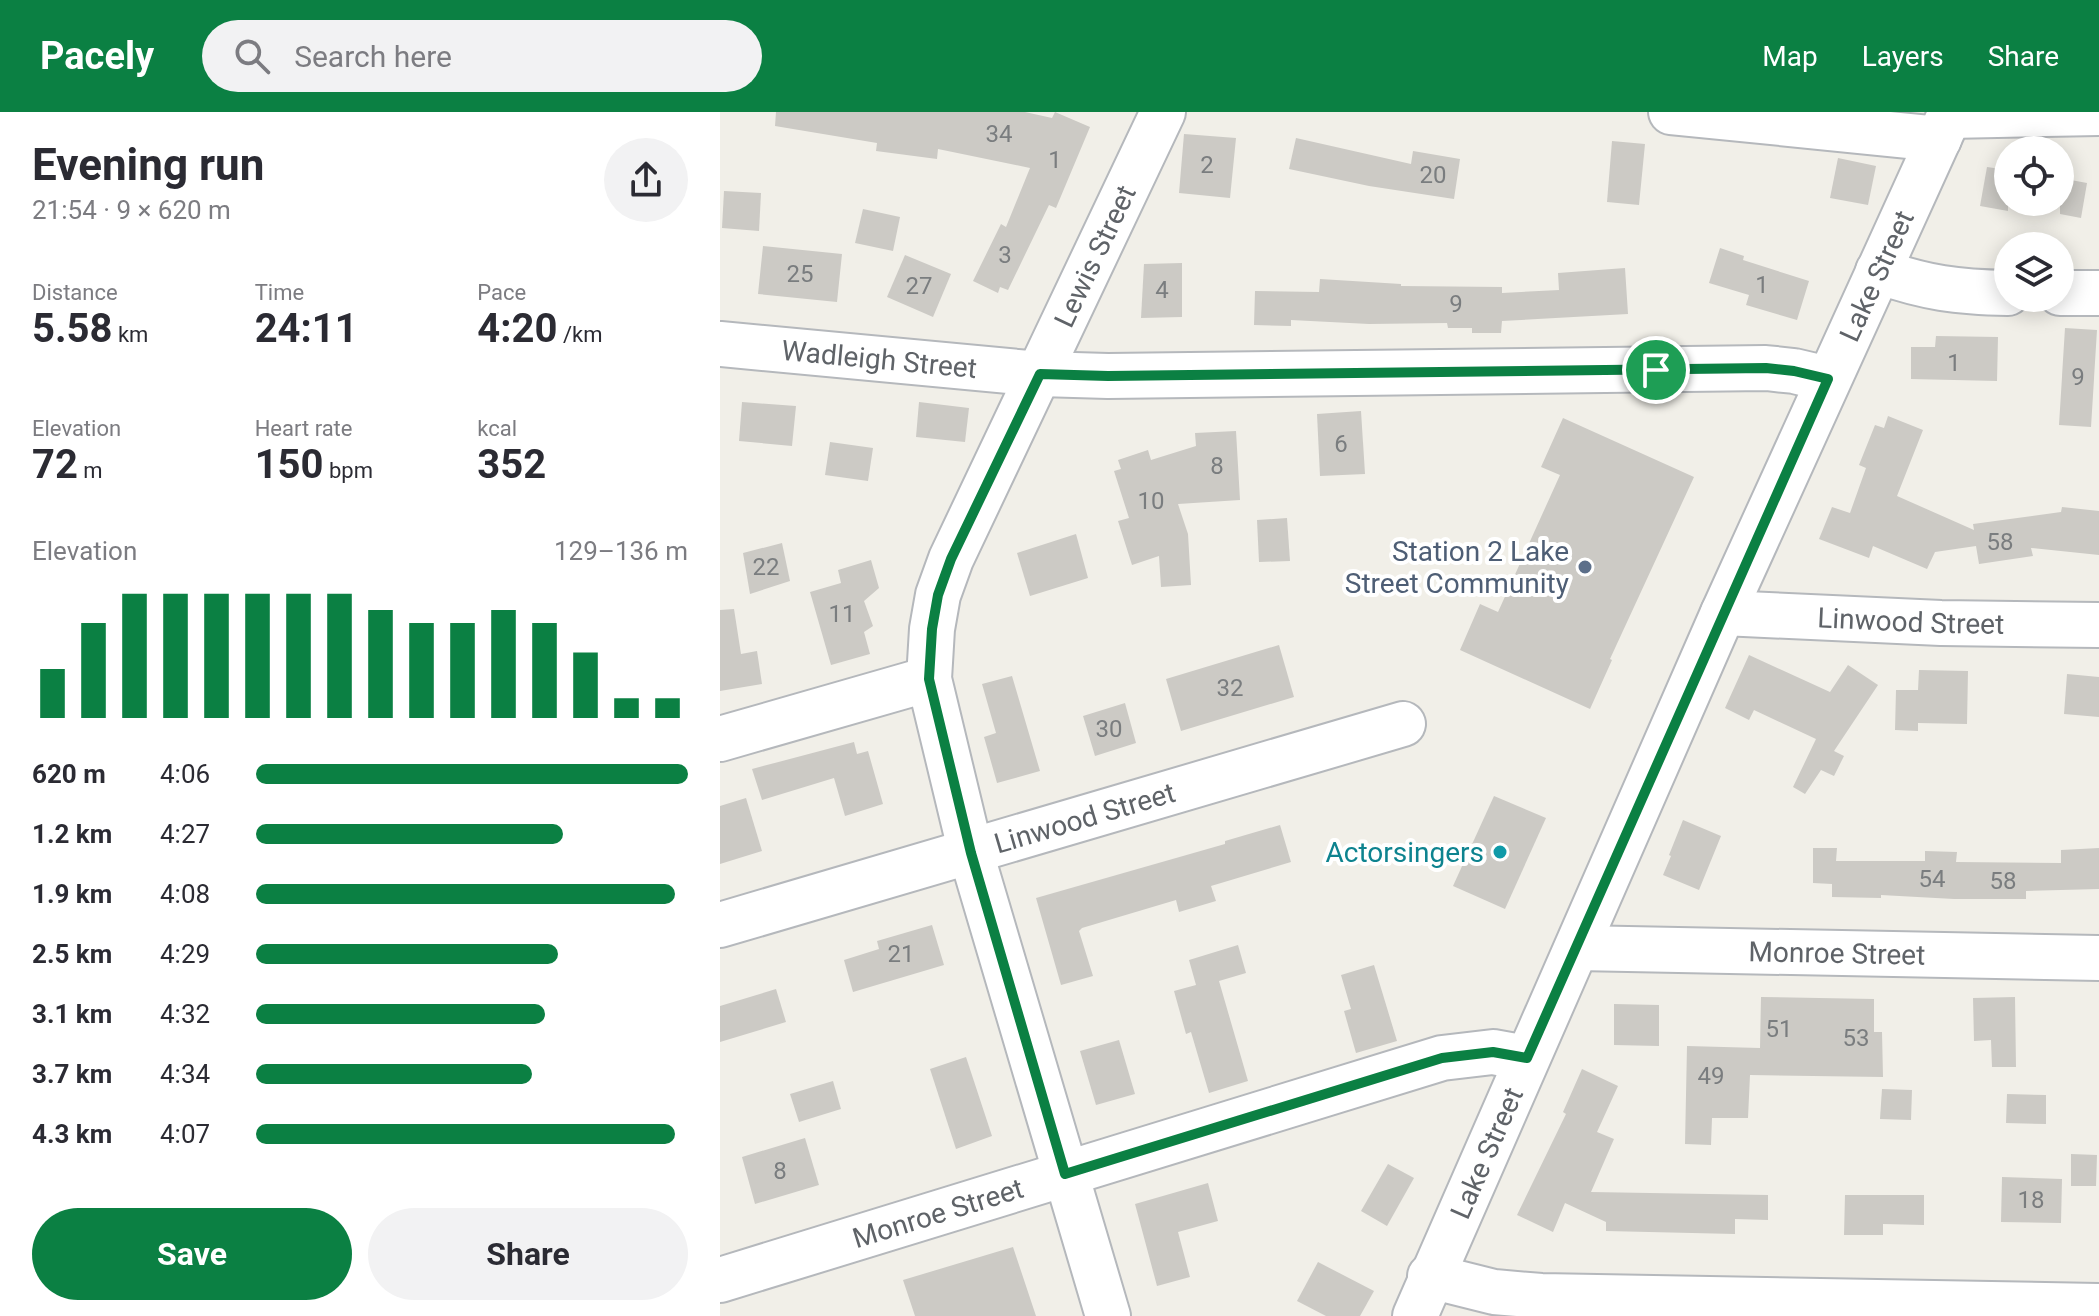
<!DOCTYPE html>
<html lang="en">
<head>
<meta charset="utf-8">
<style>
  body { margin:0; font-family:Roboto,sans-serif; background:#f2f2f3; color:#2b2b33; height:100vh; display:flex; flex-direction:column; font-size:30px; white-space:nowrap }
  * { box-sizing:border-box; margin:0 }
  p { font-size:26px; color:#7c7c81 }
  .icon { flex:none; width:44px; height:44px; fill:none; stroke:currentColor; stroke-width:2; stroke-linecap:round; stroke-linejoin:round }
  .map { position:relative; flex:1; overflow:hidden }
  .details { display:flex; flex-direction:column; background:#fff; width:720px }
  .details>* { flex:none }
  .controls { position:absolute; left:1274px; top:24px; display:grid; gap:16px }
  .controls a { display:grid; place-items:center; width:80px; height:80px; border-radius:50%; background:#fff; box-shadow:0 4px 20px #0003; font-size:40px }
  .pin { position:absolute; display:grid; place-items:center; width:68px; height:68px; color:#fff; margin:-34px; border:4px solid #fff; border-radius:50%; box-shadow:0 2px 8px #0007 }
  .round { display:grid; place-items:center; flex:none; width:84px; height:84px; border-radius:42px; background:#f2f2f3 }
  .headline { display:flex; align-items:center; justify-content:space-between; height:136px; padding:0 32px }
  h1 { font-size:44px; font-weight:700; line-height:60px }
  .metrics { display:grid; grid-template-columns:repeat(3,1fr); gap:12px; height:136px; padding:8px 32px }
  .metrics div { display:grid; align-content:center }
  .metrics b { font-size:40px; font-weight:700 }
  .metrics small { font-size:22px; font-weight:400 }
  .metrics p { font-size:22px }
  .chart { height:224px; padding:16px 32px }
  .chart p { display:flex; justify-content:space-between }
  .chart svg { width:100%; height:144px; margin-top:8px; stroke:#0b8043; stroke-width:6 }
  .action { display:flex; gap:16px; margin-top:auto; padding:16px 32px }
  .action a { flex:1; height:92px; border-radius:48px; background:#0b8043; color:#fff; font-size:32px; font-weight:700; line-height:92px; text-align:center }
  .action a+a { background:#f2f2f3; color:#2b2b33 }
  ul { padding:0 32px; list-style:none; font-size:26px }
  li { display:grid; grid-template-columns:128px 96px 1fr; align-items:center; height:60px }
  li i { height:20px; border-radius:10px; background:#0b8043 }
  header { display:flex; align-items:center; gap:48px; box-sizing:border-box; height:112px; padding:0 40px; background:#0b8043; color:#fff }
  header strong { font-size:38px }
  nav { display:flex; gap:44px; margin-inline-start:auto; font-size:28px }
  .search { width:560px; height:72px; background:#f2f2f3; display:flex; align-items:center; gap:20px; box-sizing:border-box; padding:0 28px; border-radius:44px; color:#7c7c81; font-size:30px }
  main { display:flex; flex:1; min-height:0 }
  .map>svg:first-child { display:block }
</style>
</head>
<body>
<header>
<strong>Pacely</strong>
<div class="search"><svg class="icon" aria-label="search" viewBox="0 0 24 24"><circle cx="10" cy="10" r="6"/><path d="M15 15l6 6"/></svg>Search here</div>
<nav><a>Map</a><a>Layers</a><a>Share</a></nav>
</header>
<main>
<section class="details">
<div class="headline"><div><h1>Evening run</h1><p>21:54 · 9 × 620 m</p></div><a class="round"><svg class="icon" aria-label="share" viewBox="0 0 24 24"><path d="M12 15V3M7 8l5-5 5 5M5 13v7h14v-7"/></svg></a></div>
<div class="metrics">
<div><p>Distance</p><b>5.58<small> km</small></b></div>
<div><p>Time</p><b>24:11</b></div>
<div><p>Pace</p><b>4:20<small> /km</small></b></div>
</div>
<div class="metrics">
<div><p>Elevation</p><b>72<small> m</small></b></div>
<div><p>Heart rate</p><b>150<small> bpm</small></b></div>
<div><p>kcal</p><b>352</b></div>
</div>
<div class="chart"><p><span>Elevation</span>129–136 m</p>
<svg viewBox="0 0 160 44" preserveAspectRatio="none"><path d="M5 44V29M15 44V15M25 44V6M35 44V6M45 44V6M55 44V6M65 44V6M75 44V6M85 44V11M95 44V15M105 44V15M115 44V11M125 44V15M135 44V24M145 44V38M155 44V38"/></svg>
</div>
<ul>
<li><b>620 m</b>4:06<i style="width:100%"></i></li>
<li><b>1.2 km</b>4:27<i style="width:71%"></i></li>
<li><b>1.9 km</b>4:08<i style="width:97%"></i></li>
<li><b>2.5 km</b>4:29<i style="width:70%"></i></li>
<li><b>3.1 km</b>4:32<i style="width:67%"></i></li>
<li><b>3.7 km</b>4:34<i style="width:64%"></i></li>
<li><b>4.3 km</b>4:07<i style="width:97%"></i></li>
</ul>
<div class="action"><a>Save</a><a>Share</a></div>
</section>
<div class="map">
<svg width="1379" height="1204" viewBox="0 0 1379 1204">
  <rect width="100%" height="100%" fill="#f1efe8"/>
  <g fill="#cccac5">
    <path d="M56,0H305L332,6L335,0L370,15L336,96L329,93L288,178L280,175L278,181L253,169L281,112L286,115L310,56L218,37L217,47L156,39L157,31L55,14Z"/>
    <path d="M464,22L516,26L510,86L459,81Z"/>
    <path d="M576,26L691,52L693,39L740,47L734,87L649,74L569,57Z"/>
    <path d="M892,29L925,32L919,93L887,90Z"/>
    <path d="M1118,46L1156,54L1148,93L1110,86Z"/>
    <path d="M1267,55L1288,58V99L1260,94Z"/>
    <path d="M1340,66L1367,71L1361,106L1340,102Z"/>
    <path d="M4,79L41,81L39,119L2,116Z"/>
    <path d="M143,97L180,105L173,139L135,131Z"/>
    <path d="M43,134L122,142L117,190L38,182Z"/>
    <path d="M1000,136L1024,144L1023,148L1089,169L1077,208L1026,193L1029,183L989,171Z"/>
    <path d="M185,143L231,162L213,205L167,185Z"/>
    <path d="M462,151V205L421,206L424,152Z"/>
    <path d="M905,156L908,202L782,209L781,221H752V216H728L727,211L649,212L571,208V214L534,213L535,179L599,180L600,167L681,172V174L782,175V181L839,178L838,161Z"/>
    <path d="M1345,216L1377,218L1371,315L1339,313Z"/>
    <path d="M1216,224L1278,225L1277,269L1191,267V235H1215Z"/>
    <path d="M22,290L76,294L72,334L19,329Z"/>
    <path d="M199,290L249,296L245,330L196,325Z"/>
    <path d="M641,299L645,362L600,364L597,302Z"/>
    <path d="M1168,304L1203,318L1177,384L1254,418L1253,412L1341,400L1342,395L1379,399V443L1311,436L1313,444L1259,452L1256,434L1215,440L1207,457L1153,434L1149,446L1099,427L1112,395L1130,401L1146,356L1139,353L1155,313L1164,316Z"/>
    <path d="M843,306L974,365L890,547L892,548L870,597L740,538L760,492L778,500L840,363L821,355Z"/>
    <path d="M516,319L520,388L458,392L468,422L471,473L441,475L439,444L412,453L398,409L409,406L394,359L401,357L398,348L428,338L431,348L476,334L475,321Z"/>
    <path d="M110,330L153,336L148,369L105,363Z"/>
    <path d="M567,406L570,449L539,450L537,408Z"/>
    <path d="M356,422L368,466L310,484L297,441Z"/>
    <path d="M62,431L70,469L30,482L23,441Z"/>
    <path d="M151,448L159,476L144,489L153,514L144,520L150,542L111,553L90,480L121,471L118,458Z"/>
    <path d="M14,497L21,542L37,539L42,572L0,579V498Z"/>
    <path d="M559,533L574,585L461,619L446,567Z"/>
    <path d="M1029,543L1110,580L1128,553L1158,573L1114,639L1124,644L1114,664L1101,658L1085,682L1073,675L1096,627L1034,598L1029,608L1005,596Z"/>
    <path d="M1199,558L1248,559L1247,612L1198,611V619L1175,618L1176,578H1198Z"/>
    <path d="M1347,562L1379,565V605L1344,602Z"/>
    <path d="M292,564L320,659L277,671L264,625L276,621L262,572Z"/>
    <path d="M405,591L416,631L375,644L363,604Z"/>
    <path d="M134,630L137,642L148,639L163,692L125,704L114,666L42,688L32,657Z"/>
    <path d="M774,684L826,706L785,797L733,774Z"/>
    <path d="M26,686L42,739L0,752V694Z"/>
    <path d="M963,708L1001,724L979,778L943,763L951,744L949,743Z"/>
    <path d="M560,713L571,750L491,774L496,789L459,800L456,788L362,816L359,819L373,864L341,873L316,786L505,732V729Z"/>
    <path d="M1093,736H1117L1116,749H1205V739L1237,740L1236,750L1341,751V738L1379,736V777L1306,779V787H1234L1161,783V786L1112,785V772L1093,771Z"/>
    <path d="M212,813L224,853L133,880L124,848L159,837L157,829Z"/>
    <path d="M518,833L526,861L499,869L528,969L489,981L471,920L466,922L454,879L476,873L469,848Z"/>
    <path d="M654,853L677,929L636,941L624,899L631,897L621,863Z"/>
    <path d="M56,877L66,910L0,930V894Z"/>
    <path d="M1041,885L1154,887V920H1162L1163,965L1030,963L1028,1006H992L991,1033L965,1032L967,934L1040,936Z"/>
    <path d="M1295,885L1296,955H1272L1271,928L1254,929L1253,886Z"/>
    <path d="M894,892L939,893V934L894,933Z"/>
    <path d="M399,928L415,982L376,993L360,939Z"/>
    <path d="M246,945L272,1024L236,1037L210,957Z"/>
    <path d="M862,957L898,974L877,1020L894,1027L871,1080L1048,1083V1108L1015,1107V1122L886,1119V1110L845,1091L833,1120L797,1103L846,1002L843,1000Z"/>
    <path d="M113,969L121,997L79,1010L70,982Z"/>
    <path d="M1162,977L1192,978L1191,1008L1160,1007Z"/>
    <path d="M1287,982L1326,983V1012L1286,1011Z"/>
    <path d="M85,1026L99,1073L35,1092L22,1045Z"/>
    <path d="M1351,1042L1377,1043L1376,1074H1351Z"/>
    <path d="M668,1052L694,1066L667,1114L641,1099Z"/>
    <path d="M1282,1065L1342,1067L1341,1111L1281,1110Z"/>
    <path d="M488,1071L498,1109L458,1120L470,1165L437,1174L415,1092Z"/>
    <path d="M1125,1083H1204V1113L1163,1112V1123H1124Z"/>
    <path d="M293,1135L316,1204H195L183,1168Z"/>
    <path d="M598,1150L654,1179L640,1204H606L577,1189Z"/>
  </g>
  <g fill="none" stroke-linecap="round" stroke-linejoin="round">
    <defs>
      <g id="minor">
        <path d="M951,0L1219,27"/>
        <path d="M1229,4L1379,1"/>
        <path d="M1158,159C1206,176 1237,180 1288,181"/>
        <path d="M1340,181H1379"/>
        <path id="s1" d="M0,232L320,262L388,264L1046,256L1074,259L1108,267"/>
        <path id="s2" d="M1003,501L1221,511L1379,513"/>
        <path d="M0,627L209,567"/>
        <path id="s3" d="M0,813L683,612"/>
        <path id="s4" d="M857,836L1379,846"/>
        <path d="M710,1164L774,1180L821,1184L1379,1194"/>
        <path id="s5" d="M0,1168L722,946L773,940L807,946"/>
        <path id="s6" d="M388,1204L251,741L209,567L212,517L218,483L231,447L443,0"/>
        <path id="s7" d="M695,1204L1003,501L1231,0"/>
      </g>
    </defs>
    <use href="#minor" stroke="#b5b8bc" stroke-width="48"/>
    <use href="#minor" stroke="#fff" stroke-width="44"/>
  </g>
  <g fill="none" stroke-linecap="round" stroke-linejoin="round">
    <defs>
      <path id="route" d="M1046,256L1074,259L1108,267L807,946L773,940L722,946L345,1062L251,741L209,567L212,517L218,483L231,447L320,262L388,264Z"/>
    </defs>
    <use href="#route" stroke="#fff" stroke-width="16"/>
    <use href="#route" stroke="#0b8043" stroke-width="10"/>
  </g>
  <circle fill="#5c6f8a" stroke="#fff" stroke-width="3" cx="865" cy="455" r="8"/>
  <circle fill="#0f9aa8" stroke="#fff" stroke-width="3" cx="780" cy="740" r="8"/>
  <g text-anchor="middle" stroke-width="8" stroke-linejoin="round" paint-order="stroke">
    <g font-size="24" fill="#7a7d7f">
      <text x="279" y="30">34</text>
      <text x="335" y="56">1</text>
      <text x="487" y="61">2</text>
      <text x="713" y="71">20</text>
      <text x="285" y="151">3</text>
      <text x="80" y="170">25</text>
      <text x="1042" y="181">1</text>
      <text x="199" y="182">27</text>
      <text x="442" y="186">4</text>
      <text x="736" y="200">9</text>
      <text x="1234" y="259">1</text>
      <text x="1358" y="273">9</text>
      <text x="621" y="340">6</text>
      <text x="497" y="362">8</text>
      <text x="431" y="397">10</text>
      <text x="1280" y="438">58</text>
      <text x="46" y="463">22</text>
      <text x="122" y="510">11</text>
      <text x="510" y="584">32</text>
      <text x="389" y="625">30</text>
      <text x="1212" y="775">54</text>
      <text x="1283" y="777">58</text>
      <text x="181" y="850">21</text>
      <text x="1059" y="925">51</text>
      <text x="1136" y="934">53</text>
      <text x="991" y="972">49</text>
      <text x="60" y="1067">8</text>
      <text x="1311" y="1096">18</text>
    </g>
    <g font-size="28" fill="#5f6368" stroke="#fff">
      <text dy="10" stroke="none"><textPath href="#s6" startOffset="1120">Lewis Street</textPath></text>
      <text dy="10" stroke="none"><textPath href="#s7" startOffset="1138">Lake Street</textPath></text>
      <text dy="10" stroke="none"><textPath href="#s1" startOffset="160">Wadleigh Street</textPath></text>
      <text dy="10" stroke="none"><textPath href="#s2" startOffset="188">Linwood Street</textPath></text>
      <text dy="10" stroke="none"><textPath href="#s3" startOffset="380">Linwood Street</textPath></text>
      <text dy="10" stroke="none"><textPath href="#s4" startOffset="260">Monroe Street</textPath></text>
      <text dy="10" stroke="none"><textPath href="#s7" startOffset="178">Lake Street</textPath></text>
      <text dy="10" stroke="none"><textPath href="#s5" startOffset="228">Monroe Street</textPath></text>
    </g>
    <g font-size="28" fill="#4e5e75" stroke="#fff" text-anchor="end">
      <text x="849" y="449">Station 2 Lake<tspan x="849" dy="32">Street Community</tspan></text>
    </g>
    <g font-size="28" fill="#0d838f" stroke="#fff" text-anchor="end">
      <text x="764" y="750">Actorsingers</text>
    </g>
  </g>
</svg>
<div class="controls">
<a><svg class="icon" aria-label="locate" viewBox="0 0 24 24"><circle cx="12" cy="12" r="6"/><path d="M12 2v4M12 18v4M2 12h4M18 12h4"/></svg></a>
<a><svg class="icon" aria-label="layers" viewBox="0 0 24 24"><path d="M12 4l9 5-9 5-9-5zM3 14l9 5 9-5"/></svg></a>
</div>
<div class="pin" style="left:936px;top:258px;background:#1e9e55"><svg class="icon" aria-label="arrive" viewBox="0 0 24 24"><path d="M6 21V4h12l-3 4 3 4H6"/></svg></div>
</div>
</main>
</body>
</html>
